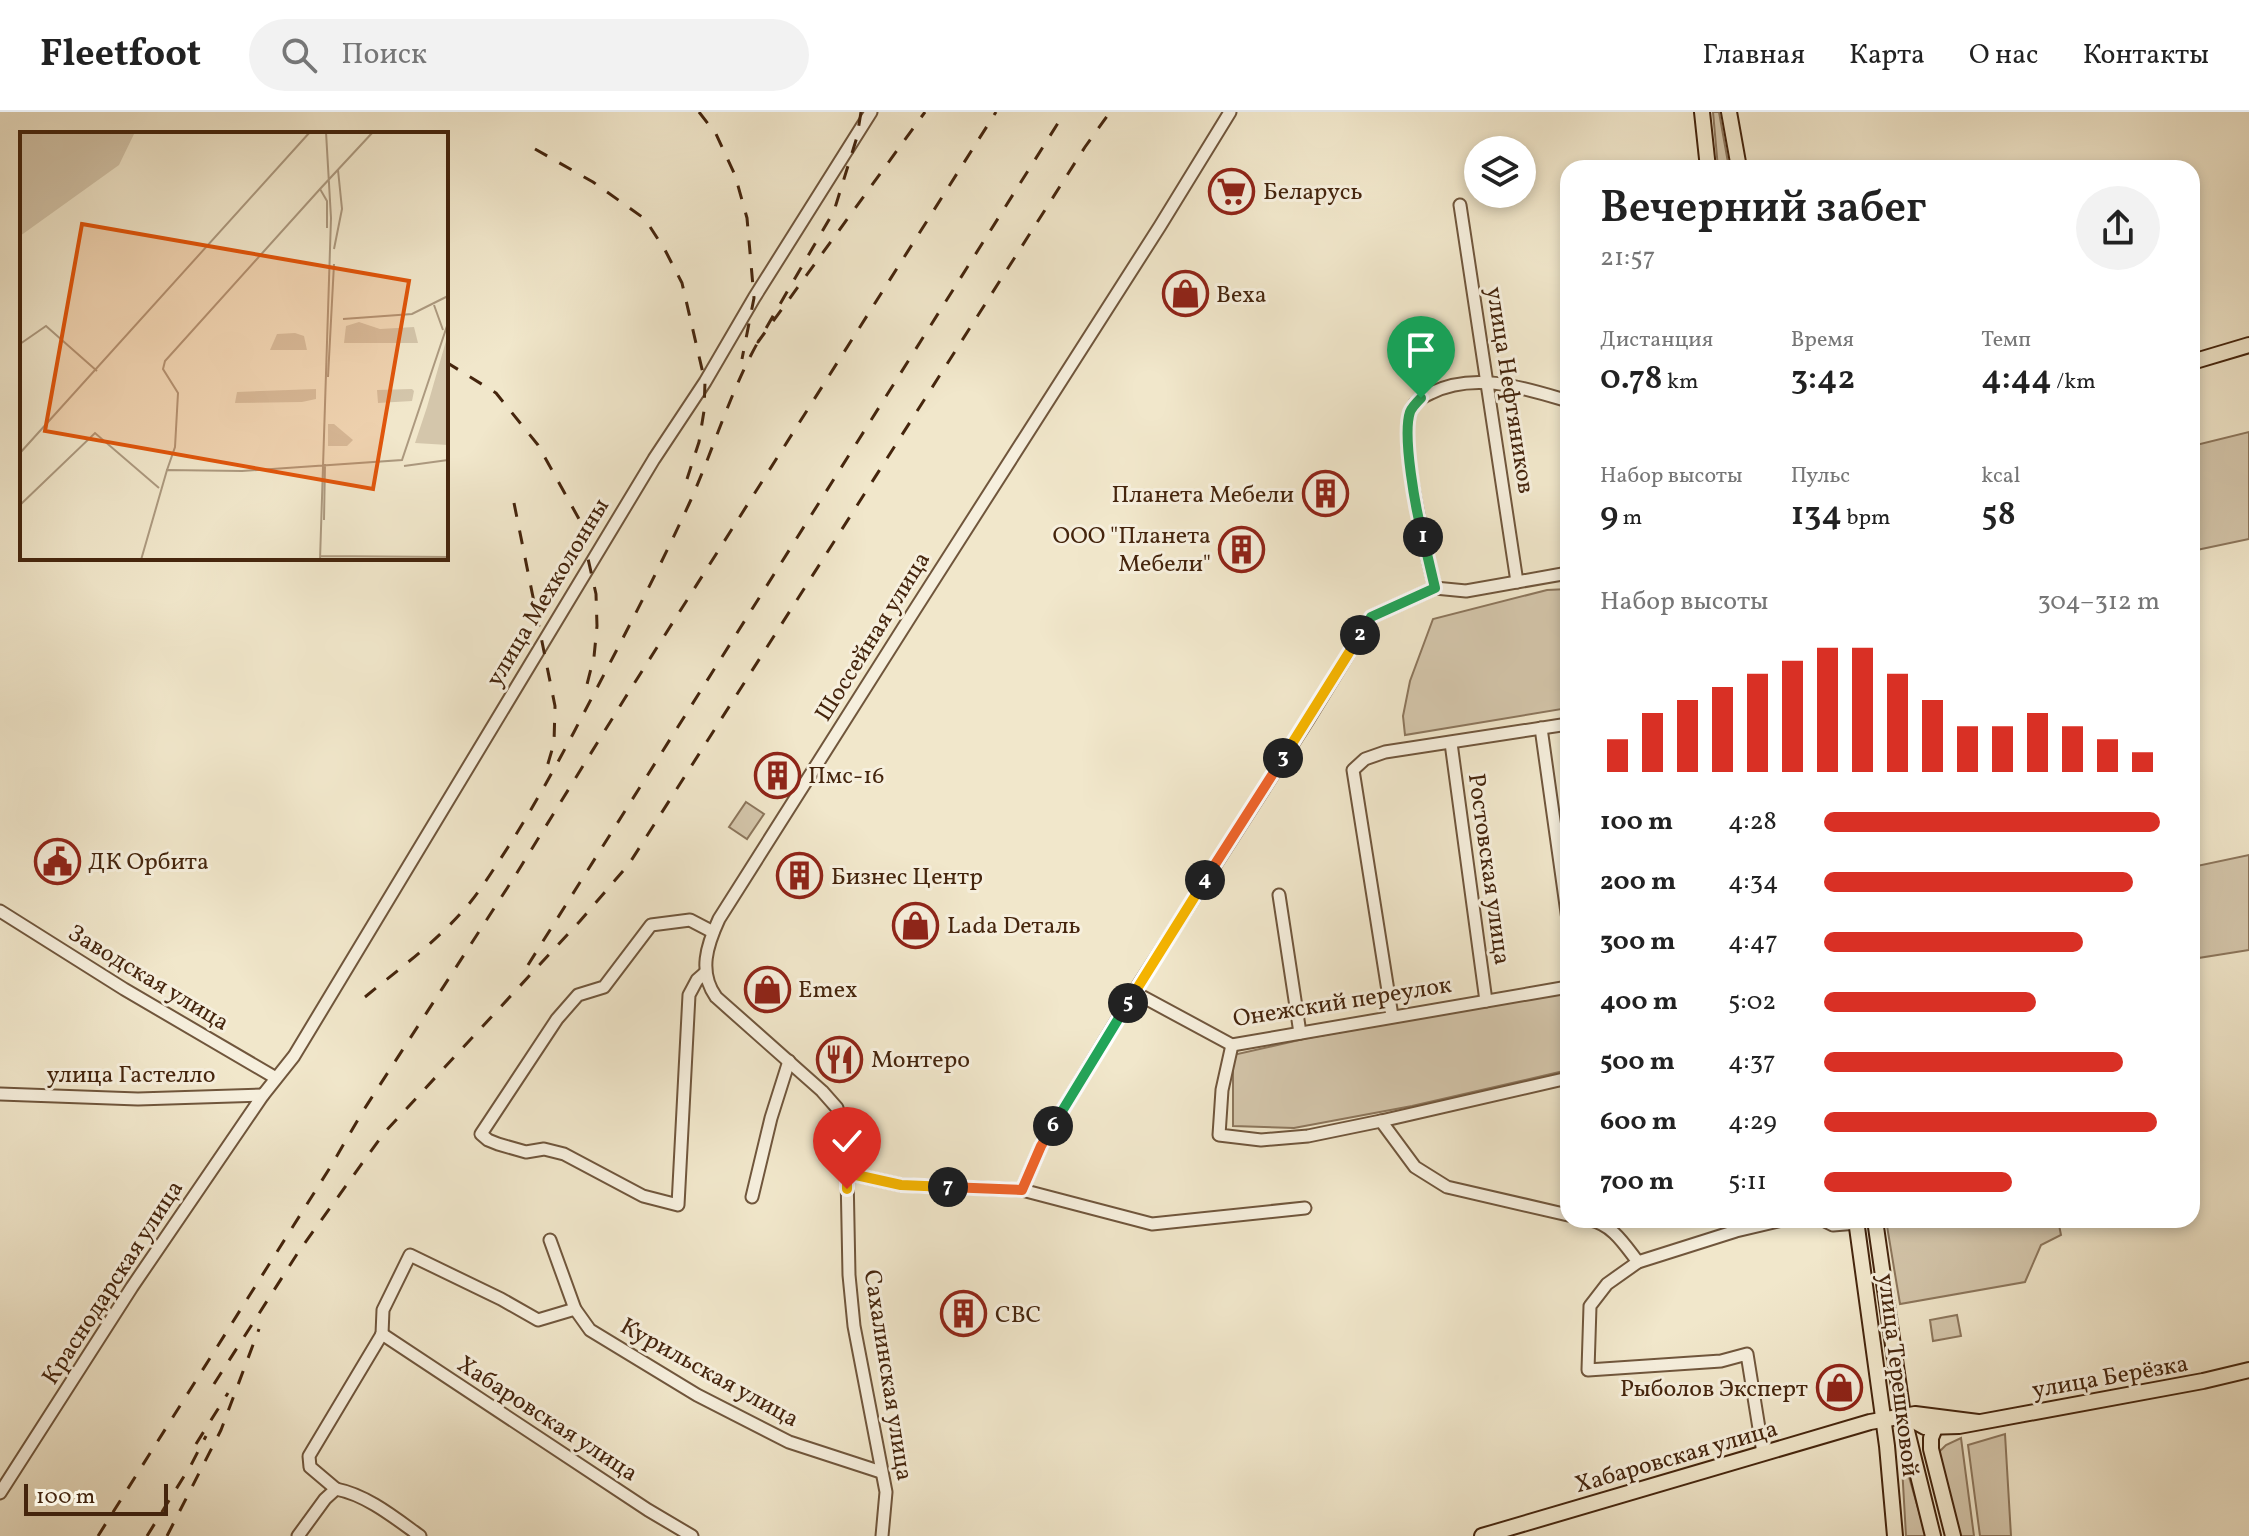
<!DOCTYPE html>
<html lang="ru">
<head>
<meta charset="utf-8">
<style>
  body { margin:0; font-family:Vollkorn,serif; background:#f2f2f2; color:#222; height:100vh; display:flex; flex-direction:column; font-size:30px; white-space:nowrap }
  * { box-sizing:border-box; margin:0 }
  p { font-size:26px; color:#767676 }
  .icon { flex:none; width:44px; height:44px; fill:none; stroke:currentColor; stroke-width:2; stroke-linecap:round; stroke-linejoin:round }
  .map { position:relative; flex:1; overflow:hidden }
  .drawer { position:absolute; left:1560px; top:48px; width:640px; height:1068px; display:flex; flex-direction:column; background:#fff; border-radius:24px; box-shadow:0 4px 12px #0003 }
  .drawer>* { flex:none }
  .tools { position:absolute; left:1464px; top:24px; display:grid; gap:16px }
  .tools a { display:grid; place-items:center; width:72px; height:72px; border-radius:50%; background:#fff; box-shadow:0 4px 12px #0003; font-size:40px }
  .scale { position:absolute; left:24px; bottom:20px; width:144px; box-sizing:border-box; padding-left:8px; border:4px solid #45250d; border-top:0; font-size:22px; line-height:28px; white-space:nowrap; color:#45250d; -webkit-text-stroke:6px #f6efdd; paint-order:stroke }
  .pin { position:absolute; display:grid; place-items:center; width:68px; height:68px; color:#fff; margin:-82px -34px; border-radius:50% 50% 50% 0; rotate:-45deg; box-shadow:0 0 8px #0007 }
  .pin .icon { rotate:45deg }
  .km { position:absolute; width:40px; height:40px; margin:-20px; border-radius:50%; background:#222; color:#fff; font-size:22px; line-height:40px; text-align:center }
  .round { display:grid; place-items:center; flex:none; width:84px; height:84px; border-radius:42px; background:#f2f2f2 }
  .headline { display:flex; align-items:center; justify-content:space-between; height:136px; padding:0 40px }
  h1 { font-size:44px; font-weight:600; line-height:60px }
  .stats { display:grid; grid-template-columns:repeat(3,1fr); gap:12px; height:136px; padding:8px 40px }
  .stats div { display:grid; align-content:center }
  .stats b { font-size:34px; font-weight:600 }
  .stats small { font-size:22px; font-weight:400 }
  .stats p { font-size:22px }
  .chart { height:224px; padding:16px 40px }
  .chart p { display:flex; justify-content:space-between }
  .chart svg { width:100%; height:144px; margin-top:8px; stroke:#d93025; stroke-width:6 }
  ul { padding:0 40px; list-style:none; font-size:26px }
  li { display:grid; grid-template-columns:128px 96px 1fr; align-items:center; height:60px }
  li i { height:20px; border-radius:10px; background:#d93025 }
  header { display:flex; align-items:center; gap:48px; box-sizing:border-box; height:112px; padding:0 40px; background:#fff; border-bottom:2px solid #e0e0e0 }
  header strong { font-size:38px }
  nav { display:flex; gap:44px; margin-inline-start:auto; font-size:28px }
  .search { width:560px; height:72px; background:#f2f2f2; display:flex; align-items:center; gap:20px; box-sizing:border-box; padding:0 28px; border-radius:44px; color:#767676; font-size:30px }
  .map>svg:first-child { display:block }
</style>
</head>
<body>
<header>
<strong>Fleetfoot</strong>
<div class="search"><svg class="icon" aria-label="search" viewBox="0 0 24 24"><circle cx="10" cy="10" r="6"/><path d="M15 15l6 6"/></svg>Поиск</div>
<nav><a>Главная</a><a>Карта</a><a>О нас</a><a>Контакты</a></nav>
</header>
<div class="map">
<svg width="2249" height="1424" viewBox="0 0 2249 1424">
  <rect width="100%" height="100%" fill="#f1e7cb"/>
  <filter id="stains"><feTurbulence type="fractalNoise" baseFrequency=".0025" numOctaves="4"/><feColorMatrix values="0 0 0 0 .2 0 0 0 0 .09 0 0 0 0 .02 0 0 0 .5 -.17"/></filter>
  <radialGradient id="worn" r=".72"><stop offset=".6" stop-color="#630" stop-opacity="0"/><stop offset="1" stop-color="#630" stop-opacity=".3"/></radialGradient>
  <g fill="#d4c6ab" stroke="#8c765c" stroke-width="2">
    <path d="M1713,0H1719L1729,56H1718Z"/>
    <path d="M2249,320V427L2192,439V334Z"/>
    <path d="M1568,477V596L1405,623L1403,604L1410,569L1433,507L1547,478Z"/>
    <path d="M746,690L764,702L747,727L729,715Z"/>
    <path d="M2249,743V838L2192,847V755Z"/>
    <path d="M1568,880V958L1412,994L1294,1016L1233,1014V943L1308,926Z"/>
    <path d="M1886,1108H2022L2023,1112L2058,1108L2061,1123L2041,1133L2025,1170L1900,1192Z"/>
    <path d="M1957,1203L1961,1224L1933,1229L1930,1208Z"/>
    <path d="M2005,1322L2011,1424H1980L1968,1333Z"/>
    <path d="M1961,1326L1974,1424H1959L1939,1355V1340L1946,1333Z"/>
    <path d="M1901,1337L1926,1424H1906Z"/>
  </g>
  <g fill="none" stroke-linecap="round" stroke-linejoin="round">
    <defs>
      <g id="minor">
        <path d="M1460,93L1517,470"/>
        <path d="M1435,476C1427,444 1396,321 1412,296C1416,289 1424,284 1431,281C1475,259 1524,276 1568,289"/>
        <path d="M1541,616L1568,808"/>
        <path d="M1451,631L1486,889"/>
        <path d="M1279,783L1300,921"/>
        <path d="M0,799L124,877L276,966"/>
        <path d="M705,861L697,868L689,883L678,1093L643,1084L564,1042L544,1037L526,1040L498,1032L488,1028L481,1022L557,907L578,883L604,875L651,813L690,808L713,820"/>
        <path d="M1134,880L1232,933L1568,875"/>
        <path d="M1392,904L1353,658L1365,647L1385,640L1568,612"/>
        <path d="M1232,933L1222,978L1219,1023L1261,1028L1308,1024L1381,1009L1415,1055L1447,1075L1568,1103"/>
        <path d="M0,982L138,987L263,983"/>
        <path d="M1381,1009L1568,966"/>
        <path d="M847,1061L901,1073L1022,1078L1152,1112L1305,1096"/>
        <path d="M1022,1078L1041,1034L1134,880L1308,608L1371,505L1435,476L1466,479L1568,461"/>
        <path d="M752,1085L771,1006L789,949"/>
        <path d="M1590,1108C1613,1113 1624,1132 1638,1150L1607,1172L1590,1194L1588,1258L1721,1249L1747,1242L1763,1341"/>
        <path d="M1823,1108L1833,1113L1857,1111"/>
        <path d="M550,1128L575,1197L590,1218L697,1283L789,1330L881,1360"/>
        <path d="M1638,1150L1736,1119L1782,1108"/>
        <path d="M382,1222L648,1398L692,1424"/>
        <path d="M382,1222L383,1198L410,1143L501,1187L538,1208L575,1197"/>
        <path d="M336,1377L310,1355L309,1344L382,1222"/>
        <path d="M336,1377C367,1383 395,1406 420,1424"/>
        <path d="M0,1381L132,1175L263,983L294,944L654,347L705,270L754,186L871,0"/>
        <path d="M298,1424L325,1387L336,1377"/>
        <path d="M882,1424L886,1380L854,1214L849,1163L847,1061L844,1021L837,996L822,979L716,885C698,860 707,833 719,807L914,499L1160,114L1230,0"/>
      </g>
      <g id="major">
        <path d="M1702,0L1708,56"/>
        <path d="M1729,0L1739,56"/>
        <path d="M2192,250L2249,233"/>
        <path d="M1856,1108L1887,1334L1895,1424"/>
        <path d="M1875,1108L1903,1303L1933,1424"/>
        <path d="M1903,1303L1925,1315L1959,1314L2203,1269L2249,1258"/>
        <path d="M1935,1316L1931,1326V1337L1953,1424"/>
        <path d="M1482,1424L1870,1310L1915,1302L1978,1310"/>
      </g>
    </defs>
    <use href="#minor" stroke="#70563c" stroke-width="15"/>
    <use href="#major" stroke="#45250d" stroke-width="18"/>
    <use href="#minor" stroke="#f6efdd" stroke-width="11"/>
    <use href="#major" stroke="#f1e7cb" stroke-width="14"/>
    <g stroke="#45250d" stroke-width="3" stroke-dasharray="14 14" stroke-linecap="butt">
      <path d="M699,0L716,22L735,63L747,106L754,186L742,247"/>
      <path d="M861,0L857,25L834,99L758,230L925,0"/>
      <path d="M535,37L593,70L645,107L665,138L682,171L705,270L704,299L699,330L687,367"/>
      <path d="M446,250L496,281L538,333L579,407L596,482L597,514L594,545L584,584"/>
      <path d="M514,391L555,594L554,631L547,655"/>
      <path d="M528,853L1065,0"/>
      <path d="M365,885C398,858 433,832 461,801C475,786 486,769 497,752C525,710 550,665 574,620C613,545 653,470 689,392C713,339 729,282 758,230"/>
      <path d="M214,1272L299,1139L384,1021L580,809L629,752L1085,35L1110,0"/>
      <path d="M196,1332L228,1281"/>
      <path d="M98,1424L331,1054L363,999L515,764L625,586L996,0"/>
      <path d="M147,1424L191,1353L206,1324"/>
      <path d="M167,1424L221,1318L259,1217"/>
    </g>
  </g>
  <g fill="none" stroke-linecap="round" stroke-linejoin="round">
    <defs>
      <path id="split-1" d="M1421,286C1417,290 1412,295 1410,300C1402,324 1416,399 1423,425"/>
      <path id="split-2" d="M1360,523L1371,505L1435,476L1423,425"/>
      <path id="split-3" d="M1283,646L1360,523"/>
      <path id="split-4" d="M1205,768L1283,646"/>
      <path id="split-5" d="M1128,891L1205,768"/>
      <path id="split-6" d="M1053,1014L1128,891"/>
      <path id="split-7" d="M948,1075L1022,1078L1041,1034L1053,1014"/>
      <path id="split-8" d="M847,1077V1061L901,1073L948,1075"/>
    </defs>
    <use href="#split-1" stroke="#fff" stroke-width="16"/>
    <use href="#split-2" stroke="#fff" stroke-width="16"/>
    <use href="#split-3" stroke="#fff" stroke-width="16"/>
    <use href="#split-4" stroke="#fff" stroke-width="16"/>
    <use href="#split-5" stroke="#fff" stroke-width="16"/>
    <use href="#split-6" stroke="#fff" stroke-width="16"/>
    <use href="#split-7" stroke="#fff" stroke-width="16"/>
    <use href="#split-8" stroke="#fff" stroke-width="16"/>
    <use href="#split-1" stroke="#22a559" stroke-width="10"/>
    <use href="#split-2" stroke="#22a559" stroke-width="10"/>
    <use href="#split-3" stroke="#f5b400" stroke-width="10"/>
    <use href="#split-4" stroke="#f0652b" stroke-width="10"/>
    <use href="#split-5" stroke="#f5b400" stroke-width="10"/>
    <use href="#split-6" stroke="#22a559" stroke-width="10"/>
    <use href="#split-7" stroke="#f0652b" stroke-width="10"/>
    <use href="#split-8" stroke="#f5b400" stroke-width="10"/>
  </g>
  <defs>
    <symbol id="supermarket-ring" viewBox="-11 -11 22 22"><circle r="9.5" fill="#f6efdd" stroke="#8f2418" stroke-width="1.5"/><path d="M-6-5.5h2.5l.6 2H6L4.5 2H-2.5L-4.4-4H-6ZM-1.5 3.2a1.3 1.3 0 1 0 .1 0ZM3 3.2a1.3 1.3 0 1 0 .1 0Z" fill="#8f2418"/></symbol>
    <symbol id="shop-ring" viewBox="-11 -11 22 22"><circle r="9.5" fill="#f6efdd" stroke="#8f2418" stroke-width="1.5"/><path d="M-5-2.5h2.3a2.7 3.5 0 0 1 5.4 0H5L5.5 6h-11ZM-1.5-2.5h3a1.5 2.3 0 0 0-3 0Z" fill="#8f2418"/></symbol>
    <symbol id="building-ring" viewBox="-11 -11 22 22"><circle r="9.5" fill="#f6efdd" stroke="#8f2418" stroke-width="1.5"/><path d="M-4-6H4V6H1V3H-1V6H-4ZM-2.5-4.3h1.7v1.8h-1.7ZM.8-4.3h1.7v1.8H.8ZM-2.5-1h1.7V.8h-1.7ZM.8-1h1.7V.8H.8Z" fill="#8f2418"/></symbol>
    <symbol id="civic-ring" viewBox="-11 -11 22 22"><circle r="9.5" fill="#f6efdd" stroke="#8f2418" stroke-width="1.5"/><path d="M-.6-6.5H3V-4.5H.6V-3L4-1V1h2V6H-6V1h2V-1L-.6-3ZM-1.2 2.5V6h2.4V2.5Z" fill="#8f2418"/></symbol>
    <symbol id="restaurant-ring" viewBox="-11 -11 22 22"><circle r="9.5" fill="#f6efdd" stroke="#8f2418" stroke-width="1.5"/><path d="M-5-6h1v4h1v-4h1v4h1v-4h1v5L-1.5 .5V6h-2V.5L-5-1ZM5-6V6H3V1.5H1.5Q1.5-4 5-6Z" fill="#8f2418"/></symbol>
  </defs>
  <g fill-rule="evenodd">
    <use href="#supermarket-ring" x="1206" y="54" width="51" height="51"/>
    <use href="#shop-ring" x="1160" y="156" width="51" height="51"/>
    <use href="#building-ring" x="1300" y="356" width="51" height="51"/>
    <use href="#building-ring" x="1216" y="412" width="51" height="51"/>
    <use href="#building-ring" x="752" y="638" width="51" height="51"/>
    <use href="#civic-ring" x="32" y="724" width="51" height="51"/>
    <use href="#building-ring" x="774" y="738" width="51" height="51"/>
    <use href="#shop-ring" x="890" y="788" width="51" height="51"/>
    <use href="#shop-ring" x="742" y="852" width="51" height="51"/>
    <use href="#restaurant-ring" x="814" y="922" width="51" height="51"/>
    <use href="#building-ring" x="938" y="1176" width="51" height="51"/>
    <use href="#shop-ring" x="1814" y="1250" width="51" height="51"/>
  </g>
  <g text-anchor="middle" stroke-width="6" stroke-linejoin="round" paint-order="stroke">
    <g font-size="24" fill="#45250d" stroke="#f6efdd" text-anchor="start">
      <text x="1263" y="87">Беларусь</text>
      <text x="1216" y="190">Веха</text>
      <text x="1294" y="390" text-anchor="end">Планета Мебели</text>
      <text x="1211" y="431" text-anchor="end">ООО "Планета<tspan x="1211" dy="28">Мебели"</tspan></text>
      <text x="808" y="671">Пмс-16</text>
      <text x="88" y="757">ДК Орбита</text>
      <text x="831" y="772">Бизнес Центр</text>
      <text x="947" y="821">Lada Dеталь</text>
      <text x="798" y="885">Emex</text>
      <text x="871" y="955">Монтеро</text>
      <text x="995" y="1210">СВС</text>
      <text x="1808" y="1284" text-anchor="end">Рыболов Эксперт</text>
    </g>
    <g font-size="24" fill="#45250d" stroke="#f6efdd">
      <text transform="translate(1511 278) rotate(81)" y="8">улица Нефтяников</text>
      <text transform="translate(547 480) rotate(-59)" y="8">улица Мехколонны</text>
      <text transform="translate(872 524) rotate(-58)" y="8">Шоссейная улица</text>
      <text transform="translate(1490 757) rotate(82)" y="8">Ростовская улица</text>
      <text transform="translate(149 865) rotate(31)" y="8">Заводская улица</text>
      <text transform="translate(1342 889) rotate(-9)" y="8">Онежский переулок</text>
      <text x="131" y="970">улица Гастелло</text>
      <text transform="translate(112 1170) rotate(-57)" y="8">Краснодарская улица</text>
      <text transform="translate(710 1260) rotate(29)" y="8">Курильская улица</text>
      <text transform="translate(889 1263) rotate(81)" y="8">Сахалинская улица</text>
      <text transform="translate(1899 1263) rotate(83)" y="8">улица Терешковой</text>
      <text transform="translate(2110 1264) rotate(-10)" y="8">улица Берёзка</text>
      <text transform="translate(548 1306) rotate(33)" y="8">Хабаровская улица</text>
      <text transform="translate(1676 1344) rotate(-16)" y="8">Хабаровская улица</text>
    </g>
  </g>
  <g transform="translate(20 20)">
    <rect width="428" height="428" fill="#f1e7cb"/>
    <path d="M0,0H115L99,33L0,104ZM339,190L360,197L394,195L398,211H324L326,194ZM275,201L284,204L287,218H250L257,202ZM428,202V313L395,311L407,275ZM296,257V267L282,270L215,271L217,260ZM357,258L392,257L394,259L392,269L358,271ZM308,292H314L333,308L327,314H308Z" fill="#d4c6ab"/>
    <path fill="none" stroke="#ac997f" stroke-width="2" d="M307,96V69L300,57L353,0M314,117L322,77L318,38M414,173L423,198M323,187L392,182L428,164M0,212L26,194L77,239M308,245L314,132M0,321L290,0M384,334L428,328M147,338L155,315L158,261L143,237L145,229L300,57M0,373L75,301L139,356M304,388L305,332M300,424L428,425M121,428L147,338L222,339L382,328L428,191M300,428L311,86L306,0"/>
    <path fill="#e0560c" fill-opacity="0.15" stroke="#e0560c" stroke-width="4" d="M62,92L389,149L353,357L25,299Z"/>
    <rect width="428" height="428" fill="none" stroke="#45250d" stroke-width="4"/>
  </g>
  <rect width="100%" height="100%" filter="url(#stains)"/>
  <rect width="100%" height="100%" fill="url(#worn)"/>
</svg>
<div class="tools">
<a><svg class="icon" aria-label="layers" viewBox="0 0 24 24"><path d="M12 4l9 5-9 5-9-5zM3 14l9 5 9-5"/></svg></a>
</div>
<div class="scale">100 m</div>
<div class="pin" style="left:1421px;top:286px;background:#1e9e55"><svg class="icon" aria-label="arrive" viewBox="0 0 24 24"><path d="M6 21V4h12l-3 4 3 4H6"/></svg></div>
<div class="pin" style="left:847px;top:1077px;background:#d93025"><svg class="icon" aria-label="check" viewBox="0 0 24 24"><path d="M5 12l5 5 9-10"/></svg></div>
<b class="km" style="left:1423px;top:425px">1</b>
<b class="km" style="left:1360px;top:523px">2</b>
<b class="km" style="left:1283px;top:646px">3</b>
<b class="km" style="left:1205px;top:768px">4</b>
<b class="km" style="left:1128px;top:891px">5</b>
<b class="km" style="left:1053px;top:1014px">6</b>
<b class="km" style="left:948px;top:1075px">7</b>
<section class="drawer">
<div class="headline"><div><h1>Вечерний забег</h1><p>21:57</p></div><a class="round"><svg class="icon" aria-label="share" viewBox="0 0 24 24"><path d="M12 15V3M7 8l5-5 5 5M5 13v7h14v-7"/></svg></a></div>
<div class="stats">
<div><p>Дистанция</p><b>0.78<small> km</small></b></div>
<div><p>Время</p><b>3:42</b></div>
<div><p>Темп</p><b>4:44<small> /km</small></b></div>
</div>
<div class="stats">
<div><p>Набор высоты</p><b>9<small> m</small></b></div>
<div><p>Пульс</p><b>134<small> bpm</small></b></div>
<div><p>kcal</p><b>58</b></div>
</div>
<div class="chart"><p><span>Набор высоты</span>304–312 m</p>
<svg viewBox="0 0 160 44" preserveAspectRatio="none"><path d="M5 44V34M15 44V26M25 44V22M35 44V18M45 44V14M55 44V10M65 44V6M75 44V6M85 44V14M95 44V22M105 44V30M115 44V30M125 44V26M135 44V30M145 44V34M155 44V38"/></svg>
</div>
<ul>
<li><b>100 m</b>4:28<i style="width:100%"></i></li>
<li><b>200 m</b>4:34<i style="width:92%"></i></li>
<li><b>300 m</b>4:47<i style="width:77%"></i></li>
<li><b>400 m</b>5:02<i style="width:63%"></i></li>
<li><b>500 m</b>4:37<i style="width:89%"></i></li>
<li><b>600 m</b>4:29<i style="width:99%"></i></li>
<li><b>700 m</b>5:11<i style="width:56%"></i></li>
</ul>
</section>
</div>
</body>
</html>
